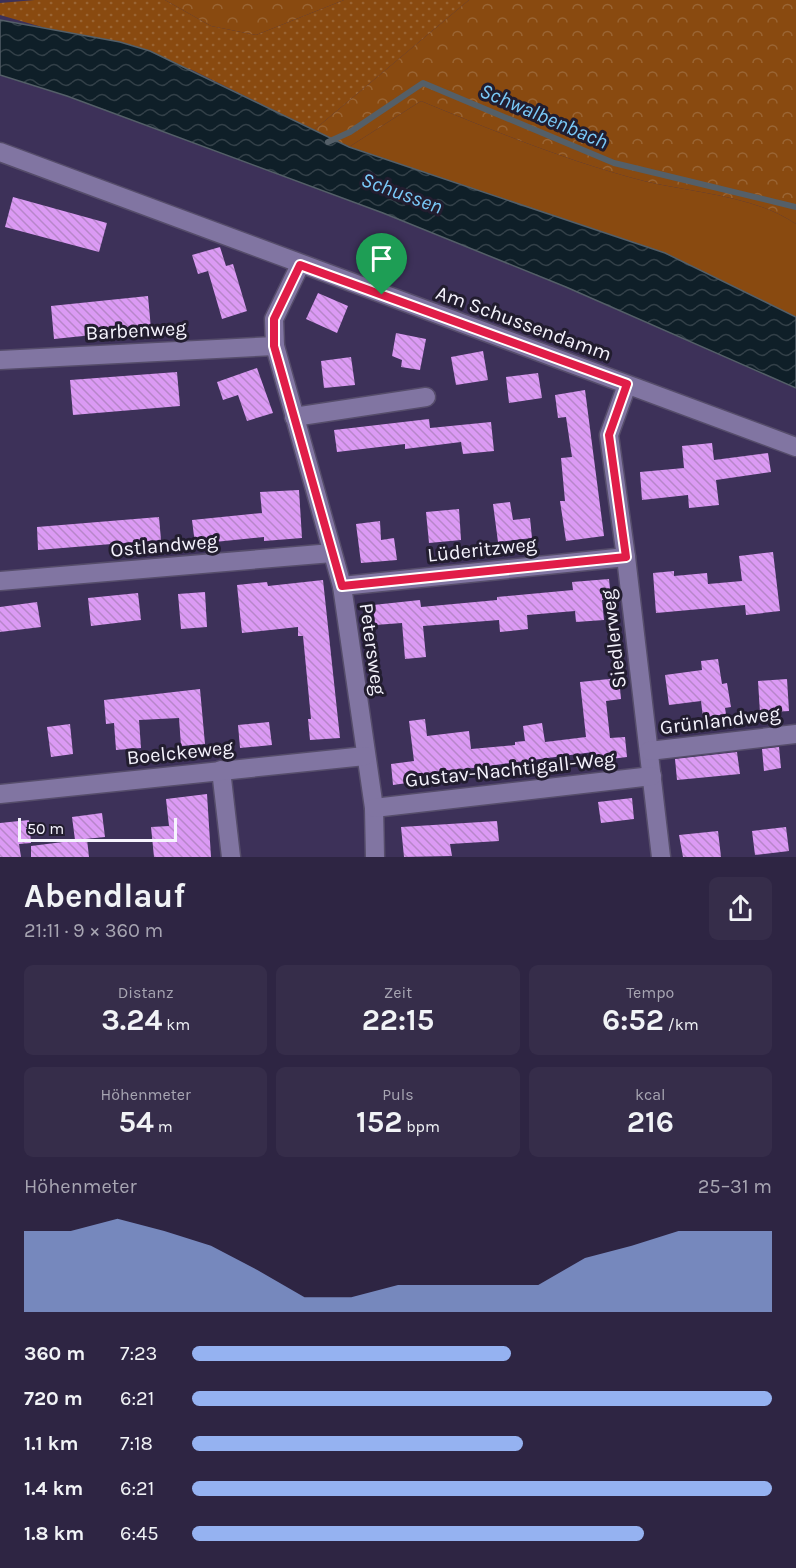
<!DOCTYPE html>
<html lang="de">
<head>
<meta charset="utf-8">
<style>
  body { margin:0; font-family:Karla,sans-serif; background:#362d4a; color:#f1f3f6; height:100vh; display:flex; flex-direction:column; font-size:22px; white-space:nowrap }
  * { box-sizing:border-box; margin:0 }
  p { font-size:20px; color:#a7a5b2 }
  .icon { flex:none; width:33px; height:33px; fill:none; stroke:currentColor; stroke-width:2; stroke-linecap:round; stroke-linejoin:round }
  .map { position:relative; height:857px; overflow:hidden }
  .drawer { display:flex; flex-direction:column; background:#2e2543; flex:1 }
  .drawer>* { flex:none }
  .scale { position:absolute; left:18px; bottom:15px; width:159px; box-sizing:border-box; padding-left:6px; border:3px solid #f5f3fd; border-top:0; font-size:16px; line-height:21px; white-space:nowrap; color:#f5f3fd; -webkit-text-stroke:4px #221d2f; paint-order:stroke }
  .pin { position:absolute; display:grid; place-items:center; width:51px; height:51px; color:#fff; margin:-62px -26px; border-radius:50% 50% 50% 0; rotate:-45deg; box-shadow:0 0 6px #0007 }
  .pin .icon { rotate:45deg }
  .round { display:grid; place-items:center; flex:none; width:63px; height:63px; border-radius:9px; background:#362d4a }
  .head { display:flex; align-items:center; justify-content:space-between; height:102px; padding:0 24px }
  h1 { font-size:33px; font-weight:700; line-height:45px }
  .metrics { display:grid; grid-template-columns:repeat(3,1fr); gap:9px; height:102px; padding:6px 24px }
  .metrics div { display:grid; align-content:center; border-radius:9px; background:#362d4a; text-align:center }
  .metrics b { font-size:30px; font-weight:700 }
  .metrics small { font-size:16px; font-weight:400 }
  .metrics p { font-size:16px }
  .chart { height:168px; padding:12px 24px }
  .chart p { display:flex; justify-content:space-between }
  .chart svg { width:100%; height:108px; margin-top:6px; fill:#95b2f1; opacity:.7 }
  ul { padding:0 24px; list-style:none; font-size:20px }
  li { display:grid; grid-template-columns:96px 72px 1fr; align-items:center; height:45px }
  li i { height:15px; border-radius:8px; background:#95b2f1 }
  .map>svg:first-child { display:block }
</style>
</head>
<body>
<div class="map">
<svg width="796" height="857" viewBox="0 0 796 857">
  <defs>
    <pattern id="grass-dots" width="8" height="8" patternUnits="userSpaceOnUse" patternTransform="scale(1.5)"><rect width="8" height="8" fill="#894a10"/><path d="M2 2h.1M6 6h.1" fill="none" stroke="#9a6534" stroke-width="1.8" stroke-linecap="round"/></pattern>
    <pattern id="forest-crowns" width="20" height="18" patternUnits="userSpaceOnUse" patternTransform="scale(1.5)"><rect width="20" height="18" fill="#894a10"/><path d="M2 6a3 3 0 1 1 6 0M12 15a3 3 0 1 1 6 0" fill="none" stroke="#9a6534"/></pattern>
    <pattern id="water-waves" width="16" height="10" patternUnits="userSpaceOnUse" patternTransform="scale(1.5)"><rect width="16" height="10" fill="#0f1f28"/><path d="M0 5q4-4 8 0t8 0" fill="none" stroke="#334048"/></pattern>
    <pattern id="building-back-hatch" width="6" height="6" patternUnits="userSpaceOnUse" patternTransform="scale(1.5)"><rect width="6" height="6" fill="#db9af4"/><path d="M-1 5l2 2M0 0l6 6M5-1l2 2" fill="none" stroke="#b786ca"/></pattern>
  </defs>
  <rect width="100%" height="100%" fill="#3d3159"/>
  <path fill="url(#grass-dots)" d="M35,0H165L211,26L256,35L344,0H469L314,130L192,70L0,15V3Z"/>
  <g fill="url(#forest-crowns)">
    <path d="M165,0H344L256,35L211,26Z"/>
    <path d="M469,0H796V224C753,195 693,193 644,181C569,162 492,130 421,101L349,147L314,130Z"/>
  </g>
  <path fill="#894a10" d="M421,101C492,130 569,162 644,181C693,193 753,195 796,224V317L665,253L349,147Z"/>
  <path fill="url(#water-waves)" stroke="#545f68" stroke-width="1.5" d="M0,20L120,42L150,51L349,147L665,253L796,317V388L566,287L383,213L67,96L0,75Z"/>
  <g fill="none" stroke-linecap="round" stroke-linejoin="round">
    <path stroke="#545f68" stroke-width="6" d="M328,142L350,132L423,83L614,163L796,207"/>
  </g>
  <g fill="url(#building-back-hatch)">
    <path d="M13,197L107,223L99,252L5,227Z"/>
    <path d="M220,247L226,266L233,264L247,311L222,319L208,271L198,274L192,255Z"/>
    <path d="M318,293L348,306L337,333L306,319Z"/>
    <path d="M148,296L151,329L54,339L51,306Z"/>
    <path d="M396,333L426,339L420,370L401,367L402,360L392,356Z"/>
    <path d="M483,351L488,380L456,385L451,357Z"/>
    <path d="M351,357L355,385L324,388L321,361Z"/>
    <path d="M257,368L273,413L247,421L238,395L223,400L217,382Z"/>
    <path d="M177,372L180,406L73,415L70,380Z"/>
    <path d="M538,373L542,398L509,403L506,377Z"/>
    <path d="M585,390L604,536L566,541L560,501H565L561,458L572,457L566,417L558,418L555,395Z"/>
    <path d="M429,419L430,428L491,422L494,451L463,454L461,442L405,449V444L337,452L334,430Z"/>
    <path d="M712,443L714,460L768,453L771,472L716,480L719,505L689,508L688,495L642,500L640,472L684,468L682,446Z"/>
    <path d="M299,490L302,538L264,541V537L195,544L192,520L262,513L260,492Z"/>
    <path d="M510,502L513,520L530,518L532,538L498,542L493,504Z"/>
    <path d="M459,509L461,540L429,543L426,512Z"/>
    <path d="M159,517L161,540L38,550L37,527Z"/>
    <path d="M380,521L381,540L394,538L397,560L361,563L356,524Z"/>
    <path d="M773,552L780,611L746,615L745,605L656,613L653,573L674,571V576L707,573L708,584L742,581L739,556Z"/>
    <path d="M609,579L611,599L602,600L604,620L576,622L575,611L527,615L528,629L500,632L499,620L423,626L426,657L405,659L402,623L375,625L373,605L420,600L421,607L497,600V597L573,590L572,582Z"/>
    <path d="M323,580L340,738L310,740L308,719H311L303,636H298V627L242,633L237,585L267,582L268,586Z"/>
    <path d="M205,592L207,627L181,629L178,594Z"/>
    <path d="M138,593L141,620L91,626L88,598Z"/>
    <path d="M37,602L41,627L0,632V607Z"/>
    <path d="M718,659L722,684L727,683L731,707L725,708L726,714L703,718L701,701L669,705L665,675L702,670L701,661Z"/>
    <path d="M619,678L621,699L606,701L610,738L625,737L627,757L594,761L593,752L428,774V780L393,785L391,764L414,761L409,721L425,719L427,736L469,731L471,749L515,745V742L525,741L523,726L542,723L545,742L586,737L580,682Z"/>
    <path d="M787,679L789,711L760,713L758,681Z"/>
    <path d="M200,689L205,744L181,746L179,718L139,720L141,748L116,750L114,723L106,724L104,700Z"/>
    <path d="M269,722L272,745L240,748L238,725Z"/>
    <path d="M70,724L73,754L51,757L47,727Z"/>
    <path d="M779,747L781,768L764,771L762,749Z"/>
    <path d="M737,752L740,774L677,780L675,759Z"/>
    <path d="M207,794L211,857H154L151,827L169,826L166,799Z"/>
    <path d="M632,798L634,819L601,823L598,802Z"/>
    <path d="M102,813L105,837L75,840L72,817Z"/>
    <path d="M29,820L31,843L19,844L21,857H0V823Z"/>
    <path d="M497,821L499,841L450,844L452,856L404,857L401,827Z"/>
    <path d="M786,827L789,851L755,855L752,831Z"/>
    <path d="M718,831L721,857H683L679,835Z"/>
    <path d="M87,839L89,857H31V846Z"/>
  </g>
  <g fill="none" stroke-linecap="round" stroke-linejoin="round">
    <defs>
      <g id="minor">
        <path d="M0,152L796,447"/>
        <path d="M300,265L274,319L275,346L342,586L374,808L375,857"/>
        <path d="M0,360L275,346"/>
        <path d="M627,385L609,435L626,557L661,857"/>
        <path d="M294,417L426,397"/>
        <path d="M0,581L332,553"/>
        <path d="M342,586L626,557"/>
        <path d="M649,751L796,734"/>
        <path d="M221,770L231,857"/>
        <path d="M0,794L365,756"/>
        <path d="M374,808L652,776"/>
      </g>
    </defs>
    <use href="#minor" stroke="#564d6b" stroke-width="21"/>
    <use href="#minor" stroke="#8175a2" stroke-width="18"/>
  </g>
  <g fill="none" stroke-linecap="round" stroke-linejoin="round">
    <defs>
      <path id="route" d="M300,265L627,384L609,435L626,557L342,586L274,346V319Z"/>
    </defs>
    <use href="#route" stroke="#fff" stroke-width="12"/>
    <use href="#route" stroke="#e11d48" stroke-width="8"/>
  </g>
  <g text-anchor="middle" stroke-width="6" stroke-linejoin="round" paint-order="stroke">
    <g font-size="20" fill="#f5f3fd" stroke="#221d2f">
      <text transform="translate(524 323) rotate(20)" y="7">Am Schussendamm</text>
      <text transform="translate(136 330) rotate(-3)" y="7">Barbenweg</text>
      <text transform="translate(164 545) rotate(-5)" y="7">Ostlandweg</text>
      <text transform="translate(482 549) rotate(-6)" y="7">Lüderitzweg</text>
      <text transform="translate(613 639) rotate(-97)" y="7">Siedlerweg</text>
      <text transform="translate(373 649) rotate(82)" y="7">Petersweg</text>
      <text transform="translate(720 720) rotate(-7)" y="7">Grünlandweg</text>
      <text transform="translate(180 752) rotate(-6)" y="7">Boelckeweg</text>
      <text transform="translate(510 769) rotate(-6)" y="7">Gustav-Nachtigall-Weg</text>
    </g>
    <g font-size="21" font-style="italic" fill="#7ac9f8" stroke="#221d2f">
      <text transform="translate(544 116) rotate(23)" y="7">Schwalbenbach</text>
      <text transform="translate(402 193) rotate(20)" y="7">Schussen</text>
    </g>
  </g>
</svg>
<div class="scale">50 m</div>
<div class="pin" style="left:382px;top:295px;background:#1e9e55"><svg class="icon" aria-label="arrive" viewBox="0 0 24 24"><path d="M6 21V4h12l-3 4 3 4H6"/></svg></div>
</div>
<section class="drawer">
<div class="head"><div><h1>Abendlauf</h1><p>21:11 · 9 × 360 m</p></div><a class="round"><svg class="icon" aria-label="share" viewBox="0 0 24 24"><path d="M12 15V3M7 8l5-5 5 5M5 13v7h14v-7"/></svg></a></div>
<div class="metrics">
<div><p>Distanz</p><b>3.24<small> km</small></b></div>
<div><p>Zeit</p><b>22:15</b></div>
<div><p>Tempo</p><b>6:52<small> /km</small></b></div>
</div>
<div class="metrics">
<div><p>Höhenmeter</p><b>54<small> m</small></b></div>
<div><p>Puls</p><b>152<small> bpm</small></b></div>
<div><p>kcal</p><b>216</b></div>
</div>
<div class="chart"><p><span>Höhenmeter</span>25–31 m</p>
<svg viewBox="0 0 160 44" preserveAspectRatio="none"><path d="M0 44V11L10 11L20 6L30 11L40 17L50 27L60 38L70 38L80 33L90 33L100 33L110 33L120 22L130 17L140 11L150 11L160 11V44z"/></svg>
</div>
<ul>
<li><b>360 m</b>7:23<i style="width:55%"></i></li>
<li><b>720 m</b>6:21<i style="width:100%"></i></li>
<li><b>1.1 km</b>7:18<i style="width:57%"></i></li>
<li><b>1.4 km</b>6:21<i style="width:100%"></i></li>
<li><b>1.8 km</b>6:45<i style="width:78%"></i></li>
</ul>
</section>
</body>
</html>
